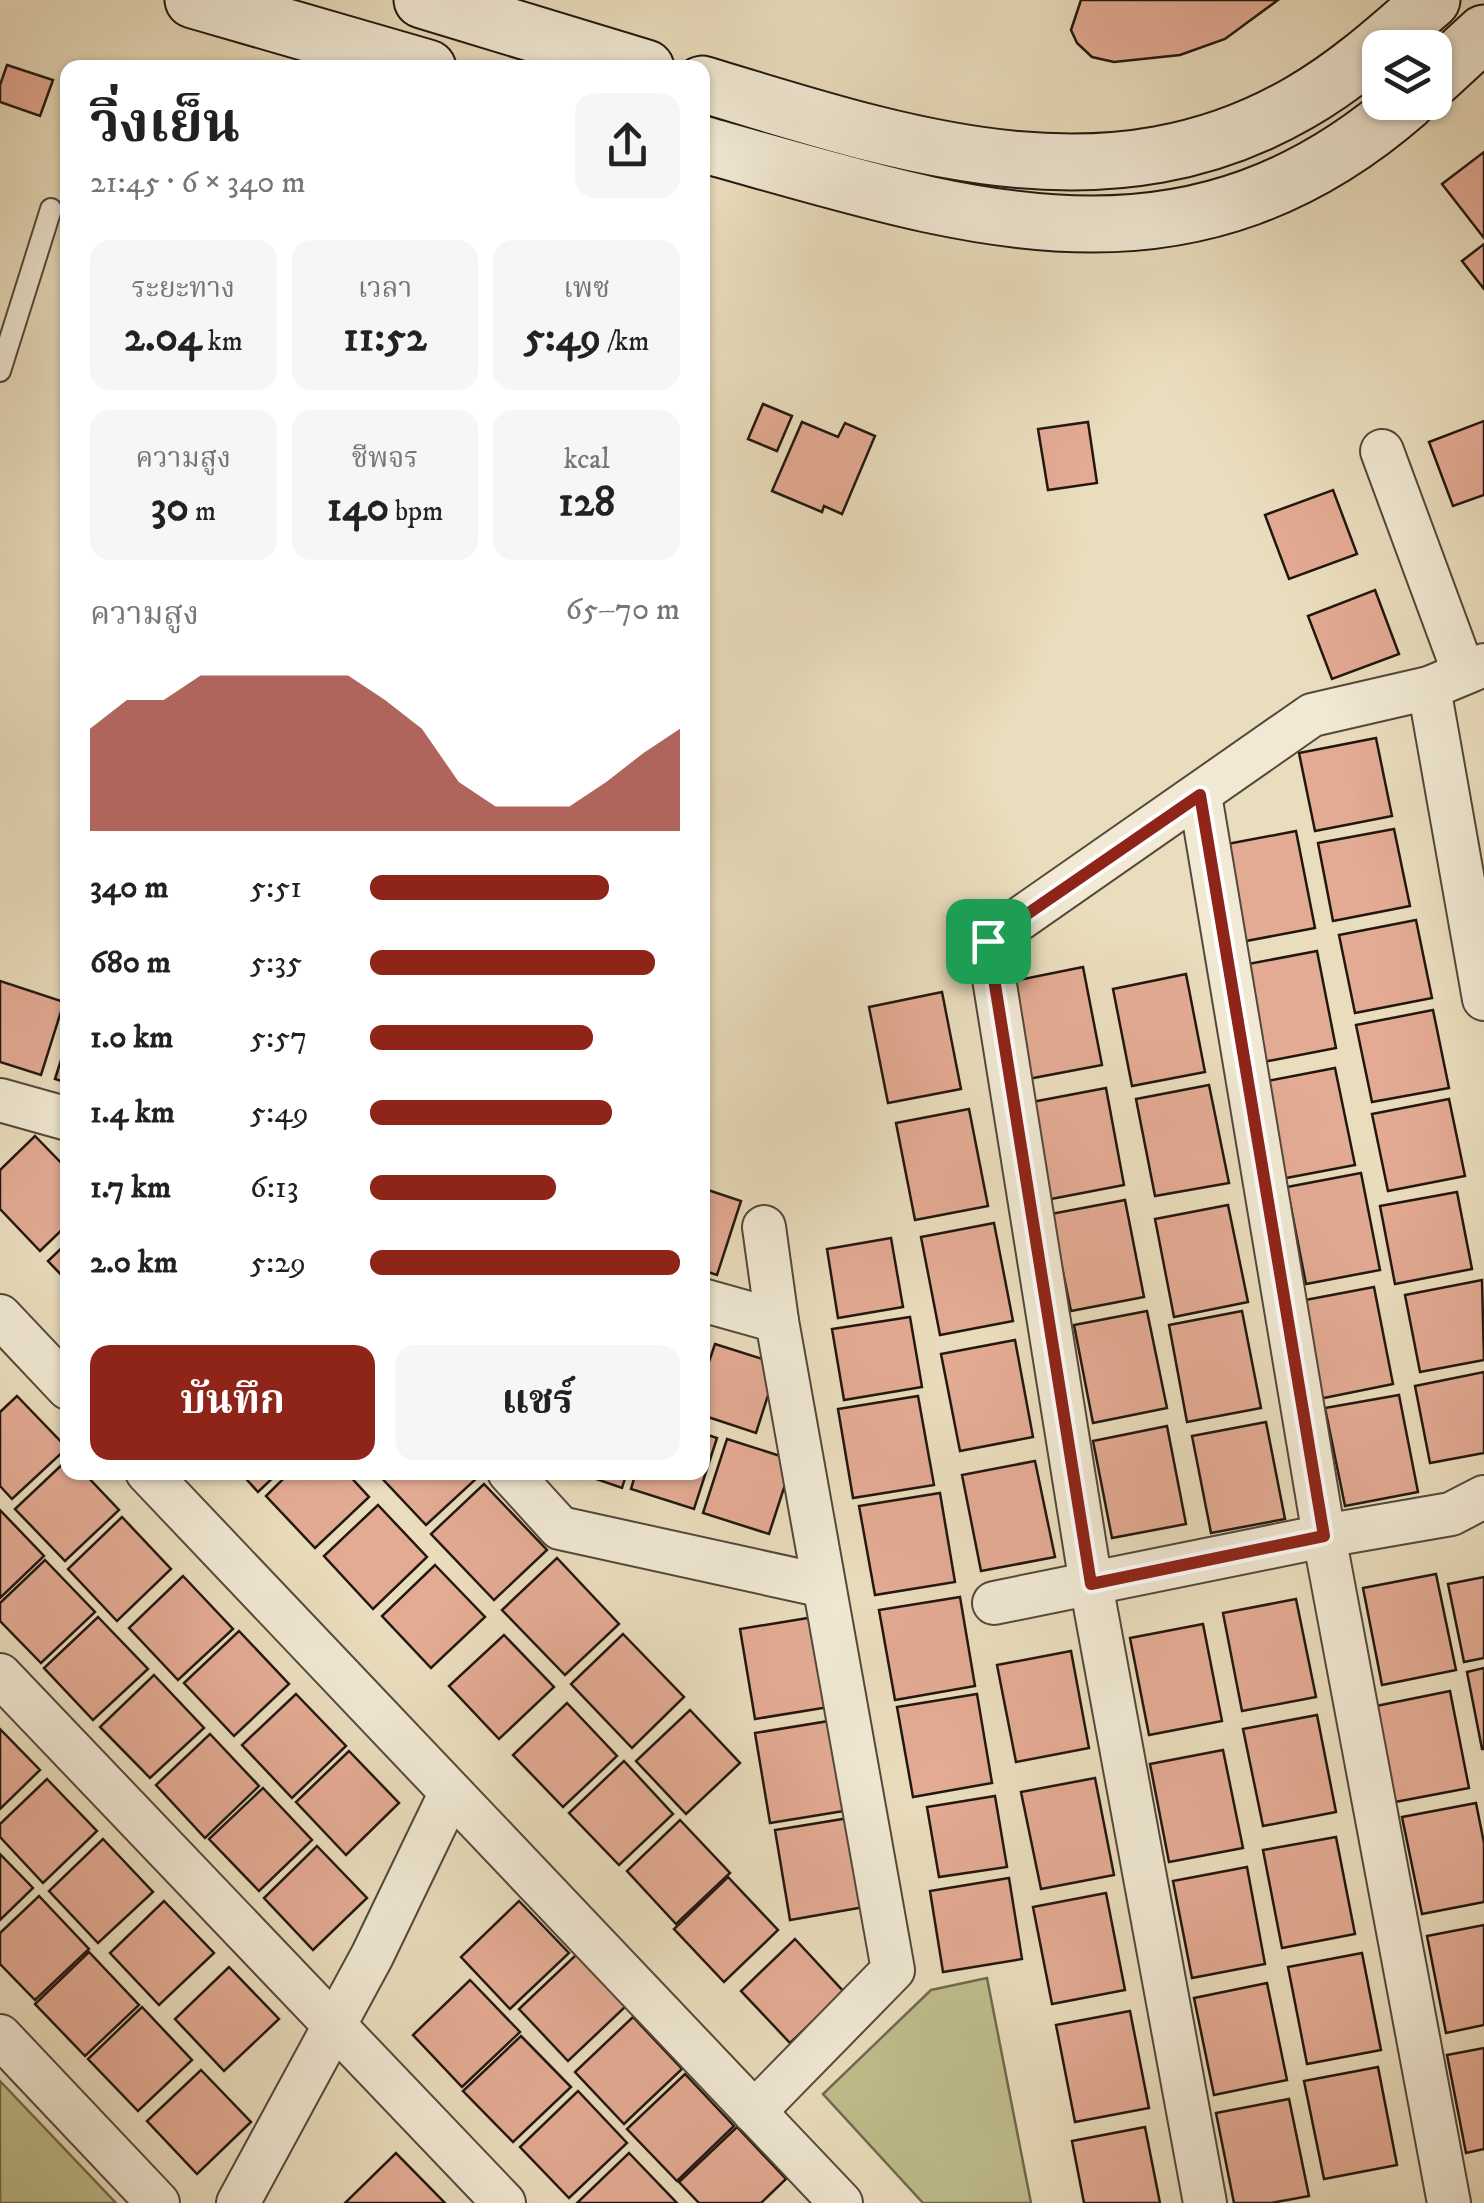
<!DOCTYPE html>
<html lang="th">
<head>
<meta charset="utf-8">
<style>
  body { margin:0; font-family:"IM FELL DW Pica","Noto Serif Thai",serif; background:#f6f6f6; color:#222; height:100vh; display:flex; flex-direction:column; font-size:38px; white-space:nowrap }
  * { box-sizing:border-box; margin:0 }
  p { font-size:32px; color:#767676 }
  .icon { flex:none; width:55px; height:55px; fill:none; stroke:currentColor; stroke-width:2; stroke-linecap:round; stroke-linejoin:round }
  .map { position:relative; flex:1; overflow:hidden }
  .side { position:absolute; left:60px; top:60px; width:650px; height:1420px; display:flex; flex-direction:column; background:#fff; border-radius:20px; box-shadow:0 2px 8px #0004 }
  .side>* { flex:none }
  .controls { position:absolute; left:1362px; top:30px; display:grid; gap:20px }
  .controls a { display:grid; place-items:center; width:90px; height:90px; border-radius:20px; background:#fff; box-shadow:0 2px 8px #0004; font-size:50px }
  .pin { position:absolute; display:grid; place-items:center; width:85px; height:85px; color:#fff; margin:-42px; border-radius:20px; box-shadow:0 5px 15px #0006 }
  .round { display:grid; place-items:center; flex:none; width:105px; height:105px; border-radius:20px; background:#f6f6f6 }
  .headline { display:flex; align-items:center; justify-content:space-between; height:170px; padding:0 30px }
  h1 { font-size:55px; font-weight:700; line-height:75px }
  .figures { display:grid; grid-template-columns:repeat(3,1fr); gap:15px; height:170px; padding:10px 30px }
  .figures div { display:grid; align-content:center; border-radius:20px; background:#f6f6f6; text-align:center }
  .figures b { font-size:42px; font-weight:700 }
  .figures small { font-size:28px; font-weight:400 }
  .figures p { font-size:28px }
  .chart { height:280px; padding:20px 30px }
  .chart p { display:flex; justify-content:space-between }
  .chart svg { width:100%; height:180px; margin-top:10px; fill:#8f2418; opacity:.7 }
  .primary-button { display:flex; gap:20px; margin-top:auto; padding:20px 30px }
  .primary-button a { flex:1; height:115px; border-radius:20px; background:#8f2418; color:#fff; font-size:40px; font-weight:700; line-height:115px; text-align:center }
  .primary-button a+a { background:#f6f6f6; color:#222 }
  ul { padding:0 30px; list-style:none; font-size:32px }
  li { display:grid; grid-template-columns:160px 120px 1fr; align-items:center; height:75px }
  li i { height:25px; border-radius:12px; background:#8f2418 }
  .map>svg:first-child { display:block }
</style>
</head>
<body>
<div class="map">
<svg width="1484" height="2203" viewBox="0 0 1484 2203">
  <rect width="100%" height="100%" fill="#eaddbd"/>
  <filter id="stains"><feTurbulence type="fractalNoise" baseFrequency=".002" numOctaves="4"/><feColorMatrix values="0 0 0 0 .2 0 0 0 0 .09 0 0 0 0 .02 0 0 0 .5 -.17"/></filter>
  <radialGradient id="worn" r=".72"><stop offset=".6" stop-color="#630" stop-opacity="0"/><stop offset="1" stop-color="#630" stop-opacity=".3"/></radialGradient>
  <g fill="#bfbe8c" stroke="#706a4e" stroke-width="2.5">
    <path d="M987,1978L1031,2203H923L823,2094L931,1990Z"/>
    <path d="M0,2081L116,2203H0Z"/>
  </g>
  <g fill="#e4ab94" stroke="#211710" stroke-width="2.5">
    <path d="M1081,0H1278L1225,39L1180,55L1114,62L1092,57L1077,43L1071,30Z"/>
    <path d="M7,65L53,80L40,116L0,102V85Z"/>
    <path d="M1484,152V238L1442,184Z"/>
    <path d="M1484,244V289L1462,261Z"/>
    <path d="M763,404L792,416L777,451L748,439Z"/>
    <path d="M1484,421V495L1453,506L1429,442Z"/>
    <path d="M802,422L838,437L845,423L875,436L842,514L824,506L822,512L772,491Z"/>
    <path d="M1088,422L1097,483L1048,490L1038,429Z"/>
    <path d="M1333,490L1357,554L1289,579L1265,515Z"/>
    <path d="M1375,590L1399,654L1332,679L1308,616Z"/>
    <path d="M1376,738L1392,816L1315,831L1299,753Z"/>
    <path d="M1394,829L1410,906L1333,921L1318,843Z"/>
    <path d="M1296,831L1315,928L1241,942L1222,845Z"/>
    <path d="M1416,920L1432,998L1355,1013L1339,935Z"/>
    <path d="M1317,951L1336,1048L1263,1062L1243,965Z"/>
    <path d="M1083,967L1102,1065L1028,1079L1009,982Z"/>
    <path d="M1186,974L1205,1072L1132,1086L1113,989Z"/>
    <path d="M0,981L64,1002L41,1075L0,1062Z"/>
    <path d="M942,992L961,1089L888,1103L869,1007Z"/>
    <path d="M1433,1010L1449,1088L1372,1102L1356,1025Z"/>
    <path d="M68,1038V1083L55,1079Z"/>
    <path d="M1335,1068L1355,1165L1281,1179L1262,1082Z"/>
    <path d="M1209,1085L1229,1183L1155,1196L1136,1099Z"/>
    <path d="M1106,1088L1124,1185L1051,1199L1032,1102Z"/>
    <path d="M1449,1099L1465,1176L1388,1191L1372,1114Z"/>
    <path d="M969,1109L988,1206L915,1220L896,1123Z"/>
    <path d="M35,1136L68,1170V1224L40,1251L0,1209V1170Z"/>
    <path d="M1361,1173L1380,1270L1306,1284L1287,1187Z"/>
    <path d="M702,1188L741,1201L717,1275L702,1270Z"/>
    <path d="M1457,1192L1472,1269L1395,1284L1380,1206Z"/>
    <path d="M1125,1200L1144,1297L1071,1311L1051,1214Z"/>
    <path d="M1228,1205L1248,1302L1174,1317L1155,1219Z"/>
    <path d="M994,1223L1013,1321L940,1335L921,1237Z"/>
    <path d="M891,1238L903,1307L838,1318L827,1249Z"/>
    <path d="M68,1242V1282L48,1261Z"/>
    <path d="M1482,1280L1484,1360L1420,1372L1405,1295Z"/>
    <path d="M1374,1287L1393,1384L1319,1399L1300,1301Z"/>
    <path d="M1147,1311L1167,1408L1093,1423L1074,1325Z"/>
    <path d="M1242,1311L1261,1408L1187,1422L1169,1325Z"/>
    <path d="M910,1317L922,1387L844,1400L832,1329Z"/>
    <path d="M1015,1340L1033,1437L960,1451L941,1354Z"/>
    <path d="M715,1344L778,1364L756,1433L702,1415V1382Z"/>
    <path d="M1484,1372V1453L1430,1463L1415,1386Z"/>
    <path d="M1399,1395L1418,1492L1345,1506L1325,1408Z"/>
    <path d="M17,1396L67,1448L12,1499L0,1486V1412Z"/>
    <path d="M918,1396L934,1485L853,1498L838,1409Z"/>
    <path d="M1266,1422L1285,1519L1211,1533L1192,1436Z"/>
    <path d="M1167,1426L1186,1524L1112,1538L1093,1441Z"/>
    <path d="M702,1433L717,1438L694,1509L631,1489L636,1472H702Z"/>
    <path d="M727,1439L793,1460L769,1534L703,1513Z"/>
    <path d="M68,1459V1472H83L119,1510L65,1561L15,1509Z"/>
    <path d="M1035,1461L1055,1557L981,1571L962,1475Z"/>
    <path d="M240,1472H279L258,1492Z"/>
    <path d="M290,1472H346L369,1497L315,1548L266,1496Z"/>
    <path d="M376,1472H472L477,1478L426,1525Z"/>
    <path d="M576,1472H627L622,1488Z"/>
    <path d="M484,1484L547,1550L494,1600L431,1534Z"/>
    <path d="M940,1493L955,1582L875,1595L859,1506Z"/>
    <path d="M378,1505L427,1557L373,1609L324,1556Z"/>
    <path d="M0,1510L44,1556L0,1598Z"/>
    <path d="M122,1517L171,1569L117,1621L68,1569Z"/>
    <path d="M557,1558L619,1624L565,1675L502,1610Z"/>
    <path d="M45,1560L95,1612L41,1663L0,1621V1603Z"/>
    <path d="M435,1565L485,1617L431,1668L382,1616Z"/>
    <path d="M1436,1574L1456,1670L1382,1685L1363,1588Z"/>
    <path d="M183,1576L233,1629L178,1680L129,1628Z"/>
    <path d="M1484,1577V1658L1464,1662L1448,1584Z"/>
    <path d="M960,1597L975,1686L895,1700L879,1610Z"/>
    <path d="M1296,1599L1316,1697L1242,1711L1223,1613Z"/>
    <path d="M820,1616L835,1706L755,1719L740,1629Z"/>
    <path d="M98,1617L148,1669L93,1720L44,1668Z"/>
    <path d="M1203,1624L1222,1721L1149,1735L1130,1638Z"/>
    <path d="M239,1631L289,1684L234,1736L184,1683Z"/>
    <path d="M623,1634L684,1697L632,1748L571,1684Z"/>
    <path d="M504,1635L554,1687L499,1739L449,1686Z"/>
    <path d="M1071,1651L1089,1748L1016,1762L997,1665Z"/>
    <path d="M1484,1668V1749H1482L1467,1672Z"/>
    <path d="M154,1675L204,1728L150,1778L100,1727Z"/>
    <path d="M1450,1691L1469,1788L1395,1802L1376,1706Z"/>
    <path d="M296,1694L346,1746L292,1798L242,1745Z"/>
    <path d="M977,1694L992,1783L913,1797L897,1707Z"/>
    <path d="M567,1703L617,1756L563,1807L513,1755Z"/>
    <path d="M690,1710L740,1763L686,1814L636,1761Z"/>
    <path d="M1317,1715L1336,1812L1263,1826L1243,1729Z"/>
    <path d="M835,1720L850,1810L770,1823L755,1733Z"/>
    <path d="M0,1729L40,1770L0,1809Z"/>
    <path d="M210,1734L259,1786L205,1838L156,1785Z"/>
    <path d="M1223,1750L1243,1848L1169,1862L1150,1764Z"/>
    <path d="M349,1751L399,1803L346,1855L296,1802Z"/>
    <path d="M624,1761L673,1814L619,1865L569,1813Z"/>
    <path d="M1095,1778L1114,1875L1041,1889L1021,1792Z"/>
    <path d="M47,1779L97,1831L43,1883L0,1837V1824Z"/>
    <path d="M263,1788L312,1840L259,1891L209,1839Z"/>
    <path d="M995,1796L1007,1867L939,1877L927,1807Z"/>
    <path d="M1476,1803L1484,1843V1902L1422,1914L1402,1817Z"/>
    <path d="M855,1817L870,1906L790,1920L775,1830Z"/>
    <path d="M680,1820L730,1873L676,1924L627,1871Z"/>
    <path d="M1336,1837L1355,1934L1282,1948L1263,1850Z"/>
    <path d="M103,1839L153,1892L98,1943L49,1891Z"/>
    <path d="M317,1846L367,1898L313,1950L264,1898Z"/>
    <path d="M0,1854L33,1888L0,1920Z"/>
    <path d="M1247,1867L1265,1964L1192,1978L1173,1881Z"/>
    <path d="M728,1877L778,1930L724,1982L674,1929Z"/>
    <path d="M1009,1878L1022,1959L943,1972L930,1891Z"/>
    <path d="M1106,1893L1125,1990L1052,2004L1033,1907Z"/>
    <path d="M39,1896L89,1949L35,2000L0,1964V1933Z"/>
    <path d="M164,1901L214,1953L159,2005L110,1953Z"/>
    <path d="M519,1901L569,1953L510,2009L461,1957Z"/>
    <path d="M1484,1925V2025L1446,2033L1427,1936Z"/>
    <path d="M795,1939L844,1992L790,2043L741,1991Z"/>
    <path d="M89,1952L139,2005L85,2056L35,2004Z"/>
    <path d="M1362,1953L1381,2050L1307,2064L1288,1967Z"/>
    <path d="M577,1954L626,2006L568,2061L519,2009Z"/>
    <path d="M229,1967L279,2019L224,2071L175,2019Z"/>
    <path d="M470,1980L520,2032L462,2087L413,2035Z"/>
    <path d="M1267,1983L1287,2080L1214,2095L1194,1998Z"/>
    <path d="M142,2007L192,2060L138,2111L88,2059Z"/>
    <path d="M1130,2011L1149,2108L1075,2122L1056,2025Z"/>
    <path d="M633,2017L682,2069L624,2124L575,2072Z"/>
    <path d="M521,2036L571,2087L513,2142L463,2091Z"/>
    <path d="M1484,2048V2149L1466,2153L1447,2055Z"/>
    <path d="M1378,2067L1397,2165L1324,2179L1304,2081Z"/>
    <path d="M201,2070L251,2122L197,2174L147,2121Z"/>
    <path d="M685,2074L734,2126L677,2181L627,2129Z"/>
    <path d="M578,2091L627,2143L569,2198L520,2147Z"/>
    <path d="M1289,2099L1309,2196L1271,2203H1234L1216,2113Z"/>
    <path d="M737,2127L786,2179L761,2203H699L679,2182Z"/>
    <path d="M1145,2127L1160,2203H1084L1072,2141Z"/>
    <path d="M396,2153L445,2203H345Z"/>
    <path d="M629,2153L677,2203H577Z"/>
  </g>
  <g fill="none" stroke-linecap="round" stroke-linejoin="round">
    <defs>
      <path id="service" d="M0,371L51,209"/>
      <g id="minor">
        <path d="M1382,451L1464,673"/>
        <path d="M1429,688L1484,999"/>
        <path d="M1200,795L1324,1536L1449,2203"/>
        <path d="M0,1100L68,1119"/>
        <path d="M702,1300L777,1321"/>
        <path d="M0,1316L68,1388"/>
        <path d="M147,1472L841,2203"/>
        <path d="M509,1472L560,1528L824,1586"/>
        <path d="M994,1603L1324,1536L1451,1514L1484,1497"/>
        <path d="M0,1675L504,2203"/>
        <path d="M0,2036L158,2203"/>
        <path d="M754,2112L893,1970L777,1321L764,1227"/>
        <path d="M238,2203L372,1956L450,1794"/>
        <path d="M1205,2203L1091,1584L988,941L1312,715L1429,688L1484,665"/>
      </g>
      <g id="secondary">
        <path d="M193,0L428,68"/>
        <path d="M422,0L646,68"/>
        <path d="M1435,78L1484,33"/>
        <path d="M702,84C900,144 1105,215 1299,103C1348,75 1390,37 1432,0"/>
        <path d="M702,144C958,215 1181,299 1407,102"/>
      </g>
    </defs>
    <use href="#service" stroke="#53483b" stroke-width="24"/>
    <use href="#minor" stroke="#53483b" stroke-width="46"/>
    <use href="#secondary" stroke="#211710" stroke-width="59"/>
    <use href="#service" stroke="#f1e9d4" stroke-width="20"/>
    <use href="#minor" stroke="#f1e9d4" stroke-width="42"/>
    <use href="#secondary" stroke="#f1e9d4" stroke-width="55"/>
  </g>
  <g fill="none" stroke-linecap="round" stroke-linejoin="round">
    <defs>
      <path id="route" d="M1200,795L1324,1536L1091,1584L988,941Z"/>
    </defs>
    <use href="#route" stroke="#fff" stroke-width="20"/>
    <use href="#route" stroke="#8f2418" stroke-width="12"/>
  </g>
  <rect width="100%" height="100%" filter="url(#stains)"/>
  <rect width="100%" height="100%" fill="url(#worn)"/>
</svg>
<div class="controls">
<a><svg class="icon" aria-label="layers" viewBox="0 0 24 24"><path d="M12 4l9 5-9 5-9-5zM3 14l9 5 9-5"/></svg></a>
</div>
<div class="pin" style="left:988px;top:941px;background:#1e9e55"><svg class="icon" aria-label="arrive" viewBox="0 0 24 24"><path d="M6 21V4h12l-3 4 3 4H6"/></svg></div>
<section class="side">
<div class="headline"><div><h1>วิ่งเย็น</h1><p>21:45 · 6 × 340 m</p></div><a class="round"><svg class="icon" aria-label="share" viewBox="0 0 24 24"><path d="M12 15V3M7 8l5-5 5 5M5 13v7h14v-7"/></svg></a></div>
<div class="figures">
<div><p>ระยะทาง</p><b>2.04<small> km</small></b></div>
<div><p>เวลา</p><b>11:52</b></div>
<div><p>เพซ</p><b>5:49<small> /km</small></b></div>
</div>
<div class="figures">
<div><p>ความสูง</p><b>30<small> m</small></b></div>
<div><p>ชีพจร</p><b>140<small> bpm</small></b></div>
<div><p>kcal</p><b>128</b></div>
</div>
<div class="chart"><p><span>ความสูง</span>65–70 m</p>
<svg viewBox="0 0 160 44" preserveAspectRatio="none"><path d="M0 44V19L10 12L20 12L30 6L40 6L50 6L60 6L70 6L80 12L90 19L100 32L110 38L120 38L130 38L140 32L150 25L160 19V44z"/></svg>
</div>
<ul>
<li><b>340 m</b>5:51<i style="width:77%"></i></li>
<li><b>680 m</b>5:35<i style="width:92%"></i></li>
<li><b>1.0 km</b>5:57<i style="width:72%"></i></li>
<li><b>1.4 km</b>5:49<i style="width:78%"></i></li>
<li><b>1.7 km</b>6:13<i style="width:60%"></i></li>
<li><b>2.0 km</b>5:29<i style="width:100%"></i></li>
</ul>
<div class="primary-button"><a>บันทึก</a><a>แชร์</a></div>
</section>
</div>
</body>
</html>
